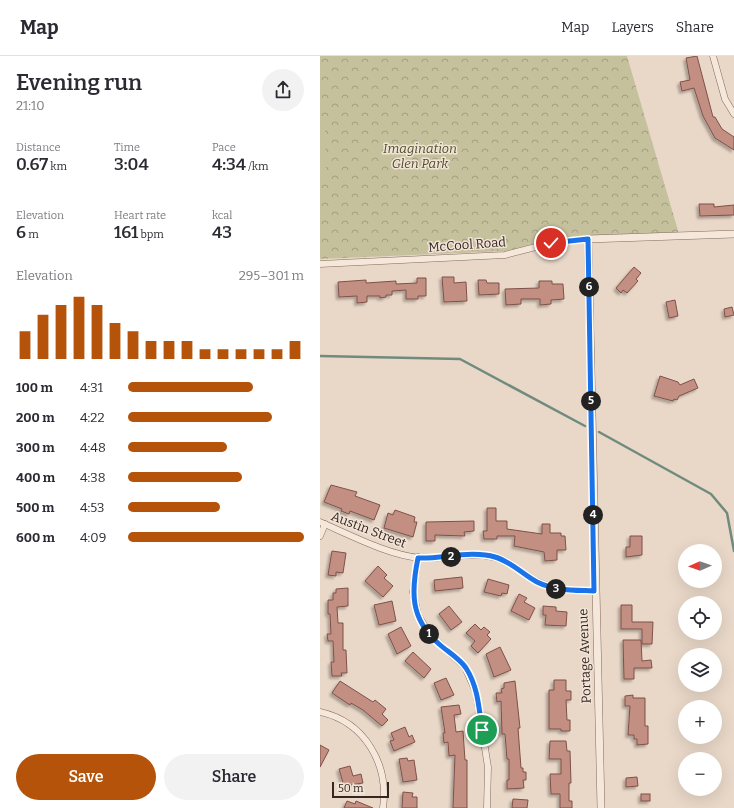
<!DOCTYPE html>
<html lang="en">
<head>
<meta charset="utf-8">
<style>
  body { margin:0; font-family:Bitter,serif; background:#f2f2f3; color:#2b2b33; height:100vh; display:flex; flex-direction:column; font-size:15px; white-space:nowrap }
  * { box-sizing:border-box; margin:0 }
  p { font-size:13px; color:#7c7c81 }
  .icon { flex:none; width:22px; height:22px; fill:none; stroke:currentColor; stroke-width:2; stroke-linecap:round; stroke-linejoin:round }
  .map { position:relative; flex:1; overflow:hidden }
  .details { display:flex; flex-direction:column; background:#fff; width:320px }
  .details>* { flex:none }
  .needle { width:26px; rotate:268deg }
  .fabs { position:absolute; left:358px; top:488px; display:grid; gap:8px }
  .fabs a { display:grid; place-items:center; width:44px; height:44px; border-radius:50%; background:#fff; box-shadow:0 4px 16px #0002; font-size:20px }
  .scale { position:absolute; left:12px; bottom:10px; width:57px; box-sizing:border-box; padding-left:4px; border:2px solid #352621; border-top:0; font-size:11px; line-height:14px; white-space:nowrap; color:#352621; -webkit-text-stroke:3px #f1e4d7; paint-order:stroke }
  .pin { position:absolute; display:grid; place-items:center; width:34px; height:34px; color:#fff; margin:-17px; border:2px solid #fff; border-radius:50%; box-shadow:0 1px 4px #0007 }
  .km { position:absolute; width:20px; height:20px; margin:-10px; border-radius:50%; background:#222; color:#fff; font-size:11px; line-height:20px; text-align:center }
  .round { display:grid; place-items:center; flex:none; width:42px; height:42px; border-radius:21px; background:#f2f2f3 }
  .headline { display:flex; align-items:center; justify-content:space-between; height:68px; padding:0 16px }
  h1 { font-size:22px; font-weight:600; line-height:30px }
  .figures { display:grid; grid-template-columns:repeat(3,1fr); gap:6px; height:68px; padding:4px 16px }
  .figures div { display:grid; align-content:center }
  .figures b { font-size:17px; font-weight:600 }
  .figures small { font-size:11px; font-weight:400 }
  .figures p { font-size:11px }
  .chart { height:112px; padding:8px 16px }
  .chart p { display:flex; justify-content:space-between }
  .chart svg { width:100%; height:72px; margin-top:4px; stroke:#b45309; stroke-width:6 }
  .primary-button { display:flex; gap:8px; margin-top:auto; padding:8px 16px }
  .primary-button a { flex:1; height:46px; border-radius:24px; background:#b45309; color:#fff; font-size:16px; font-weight:600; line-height:46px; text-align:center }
  .primary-button a+a { background:#f2f2f3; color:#2b2b33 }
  ul { padding:0 16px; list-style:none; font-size:13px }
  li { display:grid; grid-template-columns:64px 48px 1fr; align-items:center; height:30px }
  li i { height:10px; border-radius:5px; background:#b45309 }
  header { display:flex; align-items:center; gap:24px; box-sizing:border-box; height:56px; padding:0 20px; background:#fff; border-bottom:1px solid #e1e1e2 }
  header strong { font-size:19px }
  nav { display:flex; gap:22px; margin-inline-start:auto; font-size:14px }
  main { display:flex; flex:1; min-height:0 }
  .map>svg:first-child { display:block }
</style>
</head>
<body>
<header>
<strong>Map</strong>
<nav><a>Map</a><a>Layers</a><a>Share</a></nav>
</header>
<main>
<section class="details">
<div class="headline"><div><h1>Evening run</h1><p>21:10</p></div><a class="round"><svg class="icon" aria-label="share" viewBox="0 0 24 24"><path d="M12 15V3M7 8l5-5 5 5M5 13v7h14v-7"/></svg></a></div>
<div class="figures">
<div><p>Distance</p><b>0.67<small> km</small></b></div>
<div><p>Time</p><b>3:04</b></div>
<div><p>Pace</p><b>4:34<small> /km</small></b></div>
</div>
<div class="figures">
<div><p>Elevation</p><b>6<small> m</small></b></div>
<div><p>Heart rate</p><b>161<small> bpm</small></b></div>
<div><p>kcal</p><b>43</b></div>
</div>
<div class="chart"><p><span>Elevation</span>295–301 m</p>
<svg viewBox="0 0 160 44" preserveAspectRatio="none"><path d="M5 44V27M15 44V17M25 44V11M35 44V6M45 44V11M55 44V22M65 44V27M75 44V33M85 44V33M95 44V33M105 44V38M115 44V38M125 44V38M135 44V38M145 44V38M155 44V33"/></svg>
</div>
<ul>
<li><b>100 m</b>4:31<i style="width:71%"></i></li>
<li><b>200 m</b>4:22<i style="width:82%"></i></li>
<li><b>300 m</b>4:48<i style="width:56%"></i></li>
<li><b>400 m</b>4:38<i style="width:65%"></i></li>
<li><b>500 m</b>4:53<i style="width:52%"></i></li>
<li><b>600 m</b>4:09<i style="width:100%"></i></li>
</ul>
<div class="primary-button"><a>Save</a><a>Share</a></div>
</section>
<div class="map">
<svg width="414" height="752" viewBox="0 0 414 752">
  <defs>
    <pattern id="park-crowns" width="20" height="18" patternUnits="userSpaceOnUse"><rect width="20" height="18" fill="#c6c19d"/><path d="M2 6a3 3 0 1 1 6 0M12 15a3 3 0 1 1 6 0" fill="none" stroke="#a29d80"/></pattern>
    <filter id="shadow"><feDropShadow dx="-2.5" dy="2.5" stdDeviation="1" flood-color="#0004"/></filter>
  </defs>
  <rect width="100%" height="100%" fill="#e9d8c8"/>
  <path fill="url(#park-crowns)" d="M0,0H307L359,178L227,184L186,195L0,203Z"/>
  <path fill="#c6c19d" d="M5,72L6,112L0,131V73Z"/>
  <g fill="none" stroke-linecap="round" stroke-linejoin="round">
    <g stroke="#708b7e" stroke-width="2.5">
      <path d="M0,300L140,303L265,370"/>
      <path d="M279,376L391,438L407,457L414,495"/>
    </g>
  </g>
  <g fill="#c28f82" stroke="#7f5148" filter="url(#shadow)">
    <path d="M377,0L393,61H395L402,73L414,81V94L395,82L383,60L374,32L362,35L360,26L370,24L366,2Z"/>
    <path d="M379,148H394V151L414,149V159L380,160Z"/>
    <path d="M314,211L321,217L316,223L318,225L307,237L303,234L301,237L296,232Z"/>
    <path d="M122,221H134V227L146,226L147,245L124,246Z"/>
    <path d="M97,222H106V240H98V243H86V234L72,235V239H66V241L60,242V240H47V246L37,247V240L19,241L18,226L46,224V227L76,225V228L97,227Z"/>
    <path d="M158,224H166L167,227H179V238L159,239Z"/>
    <path d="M219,225H232V228H243L244,243L231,244V248L220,249V243H201V248L186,249L185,233L219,232Z"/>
    <path d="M355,244L358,260L349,262L346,246Z"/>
    <path d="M412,251L414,259L405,261L404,253Z"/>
    <path d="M340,320L358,326L360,329L374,323L378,332L359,340L357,344L354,343L353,345L334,340Z"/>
    <path d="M11,429L37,436L35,440L60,449L54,464L30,455L29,458L21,455L22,453L4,446Z"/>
    <path d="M167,452H176V465H187V473L222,478V468H230V477H241V480H245L246,494H237V504L225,505L224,496L194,490L195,480H177V483H164L163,475H167Z"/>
    <path d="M75,454L95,461L94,466H97L93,481L64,472L68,457L73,459Z"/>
    <path d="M154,465V475L144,476L145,480L115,479V485H106V466Z"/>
    <path d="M310,480H322V499L306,501V491H310Z"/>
    <path d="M12,495L26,497L23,517L16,516V520L8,519Z"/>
    <path d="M58,510L67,519L64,522L73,530L63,541L45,525Z"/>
    <path d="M142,521L143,532L115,535L114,524Z"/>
    <path d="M168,523L189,529L187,538L182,537L181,540L164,536Z"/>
    <path d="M28,532V550L17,551L18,567H23V594H26L27,617H21L22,620H12L11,606H14L13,585H8L7,578H11L10,558H8V544H13V537H16V533Z"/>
    <path d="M199,538L207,542L204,546L215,552L209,564L191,555Z"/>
    <path d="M72,545L76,565L59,569L54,549Z"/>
    <path d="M301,549H312V566H333L332,588H322V573H301Z"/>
    <path d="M129,550L142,566L131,574L119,558Z"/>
    <path d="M223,550L236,551V555L247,556L246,570L225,569L226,559H223Z"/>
    <path d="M155,568L161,574L164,571L170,576L167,579L171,583L158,597L151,590L155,585L146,577Z"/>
    <path d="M81,571L91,590L77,598L68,578Z"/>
    <path d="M303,584H321L322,605L331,604L332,612H314V623H304Z"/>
    <path d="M180,591L191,614L174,621L166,598Z"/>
    <path d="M93,596L111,613L104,622L85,605Z"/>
    <path d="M126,622L134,639L121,644L114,627Z"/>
    <path d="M234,624H246V635H251V644H246L247,664H250V675H241V673H229V634H234Z"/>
    <path d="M20,625L53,646L55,644L66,653L62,658L68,664L62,670L43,654L31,647L30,649L12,637Z"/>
    <path d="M195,625L200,672H198L201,712H203V716H206V724H203L204,732L187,733V724H189V703H187L185,678H182L181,645L177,646L176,637H182L181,633L184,632V627Z"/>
    <path d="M313,639V642H325V670H328V688L317,689V683H314V679H308L310,650H305V640Z"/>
    <path d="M139,649L141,658L134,659L136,676L143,675L145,704H147V752H133L135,699L129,700L128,686L124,687L123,677H125L121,651Z"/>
    <path d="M85,671L89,681L92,679L95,686L74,695L70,685L74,684L71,677Z"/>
    <path d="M230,685H246L247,695H250L251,727H249V745H252V752H240V738H231L230,718H241V703H229Z"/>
    <path d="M0,689L9,694L0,711Z"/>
    <path d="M87,702L88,705L94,704L97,724L83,726L79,703Z"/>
    <path d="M30,710L33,720L41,718L43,727L24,730L19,713Z"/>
    <path d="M317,721L318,730L306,731V722Z"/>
    <path d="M83,736L93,737L92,741H97V752H82Z"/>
    <rect x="321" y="738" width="9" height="7"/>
    <path d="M193,743L208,744L207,752H192Z"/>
    <path d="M27,745L35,748L36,745L53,752H24Z"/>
  </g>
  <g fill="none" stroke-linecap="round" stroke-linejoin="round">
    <defs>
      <g id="minor">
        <path d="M393,0L405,43L414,58"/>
        <path d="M0,208L185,199L231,187L268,183"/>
        <path d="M0,466C30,479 68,499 100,502C124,504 149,495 173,501C191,504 202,518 218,526C236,535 255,534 274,535"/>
        <path d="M0,480L5,468"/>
        <path d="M98,501L93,536L98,559L110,579L145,611L156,636L168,711L167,752"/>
        <path d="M0,656C45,666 69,708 63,752"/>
      </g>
      <path id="tertiary" d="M281,752L268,183L414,178"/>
    </defs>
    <use href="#minor" stroke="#836a5f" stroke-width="7"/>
    <use href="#tertiary" stroke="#836a5f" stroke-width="8"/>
    <use href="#minor" stroke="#f5e7da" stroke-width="6"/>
    <use href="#tertiary" stroke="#f5e7da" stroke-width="7"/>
  </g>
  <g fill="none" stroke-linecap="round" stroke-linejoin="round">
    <defs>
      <path id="route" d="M162,674C159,652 158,631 146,612C139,602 128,596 119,588C90,563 91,536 98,502C123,503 151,494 175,501C192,506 202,518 217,526C235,535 255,534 274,535L268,183L231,187"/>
    </defs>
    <use href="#route" stroke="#fff" stroke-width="8"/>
    <use href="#route" stroke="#1a73e8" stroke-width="5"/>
  </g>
  <g text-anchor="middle" stroke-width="3" stroke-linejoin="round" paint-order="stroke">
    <g font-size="13" font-style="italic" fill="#4e4f2a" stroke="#f1e4d7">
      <text x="100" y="97">Imagination<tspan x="100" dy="15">Glen Park</tspan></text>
    </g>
    <g font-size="13" fill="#352621" stroke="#f1e4d7">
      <text transform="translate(147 188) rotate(-4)" y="5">McCool Road</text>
      <text transform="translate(49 473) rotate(21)" y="5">Austin Street</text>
      <text transform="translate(264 600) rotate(-92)" y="5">Portage Avenue</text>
    </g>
  </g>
</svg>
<div class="fabs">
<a><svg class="needle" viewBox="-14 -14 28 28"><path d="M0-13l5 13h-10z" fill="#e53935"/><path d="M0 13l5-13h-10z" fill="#7c7c81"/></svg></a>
<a><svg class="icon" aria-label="locate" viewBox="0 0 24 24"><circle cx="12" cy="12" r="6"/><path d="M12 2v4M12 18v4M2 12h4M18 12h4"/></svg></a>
<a><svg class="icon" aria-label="layers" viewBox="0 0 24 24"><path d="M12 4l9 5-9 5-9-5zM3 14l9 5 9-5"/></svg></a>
<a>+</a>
<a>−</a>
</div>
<div class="scale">50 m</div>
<div class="pin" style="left:162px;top:674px;background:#1e9e55"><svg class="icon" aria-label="arrive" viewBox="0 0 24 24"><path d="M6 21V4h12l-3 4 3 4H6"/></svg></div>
<div class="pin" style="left:231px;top:187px;background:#d93025"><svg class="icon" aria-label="check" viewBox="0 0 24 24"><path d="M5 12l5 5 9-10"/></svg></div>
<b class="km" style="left:109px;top:578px">1</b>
<b class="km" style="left:131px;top:501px">2</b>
<b class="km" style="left:236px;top:533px">3</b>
<b class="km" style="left:273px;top:459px">4</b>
<b class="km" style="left:271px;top:345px">5</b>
<b class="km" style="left:269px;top:231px">6</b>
</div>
</main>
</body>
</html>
